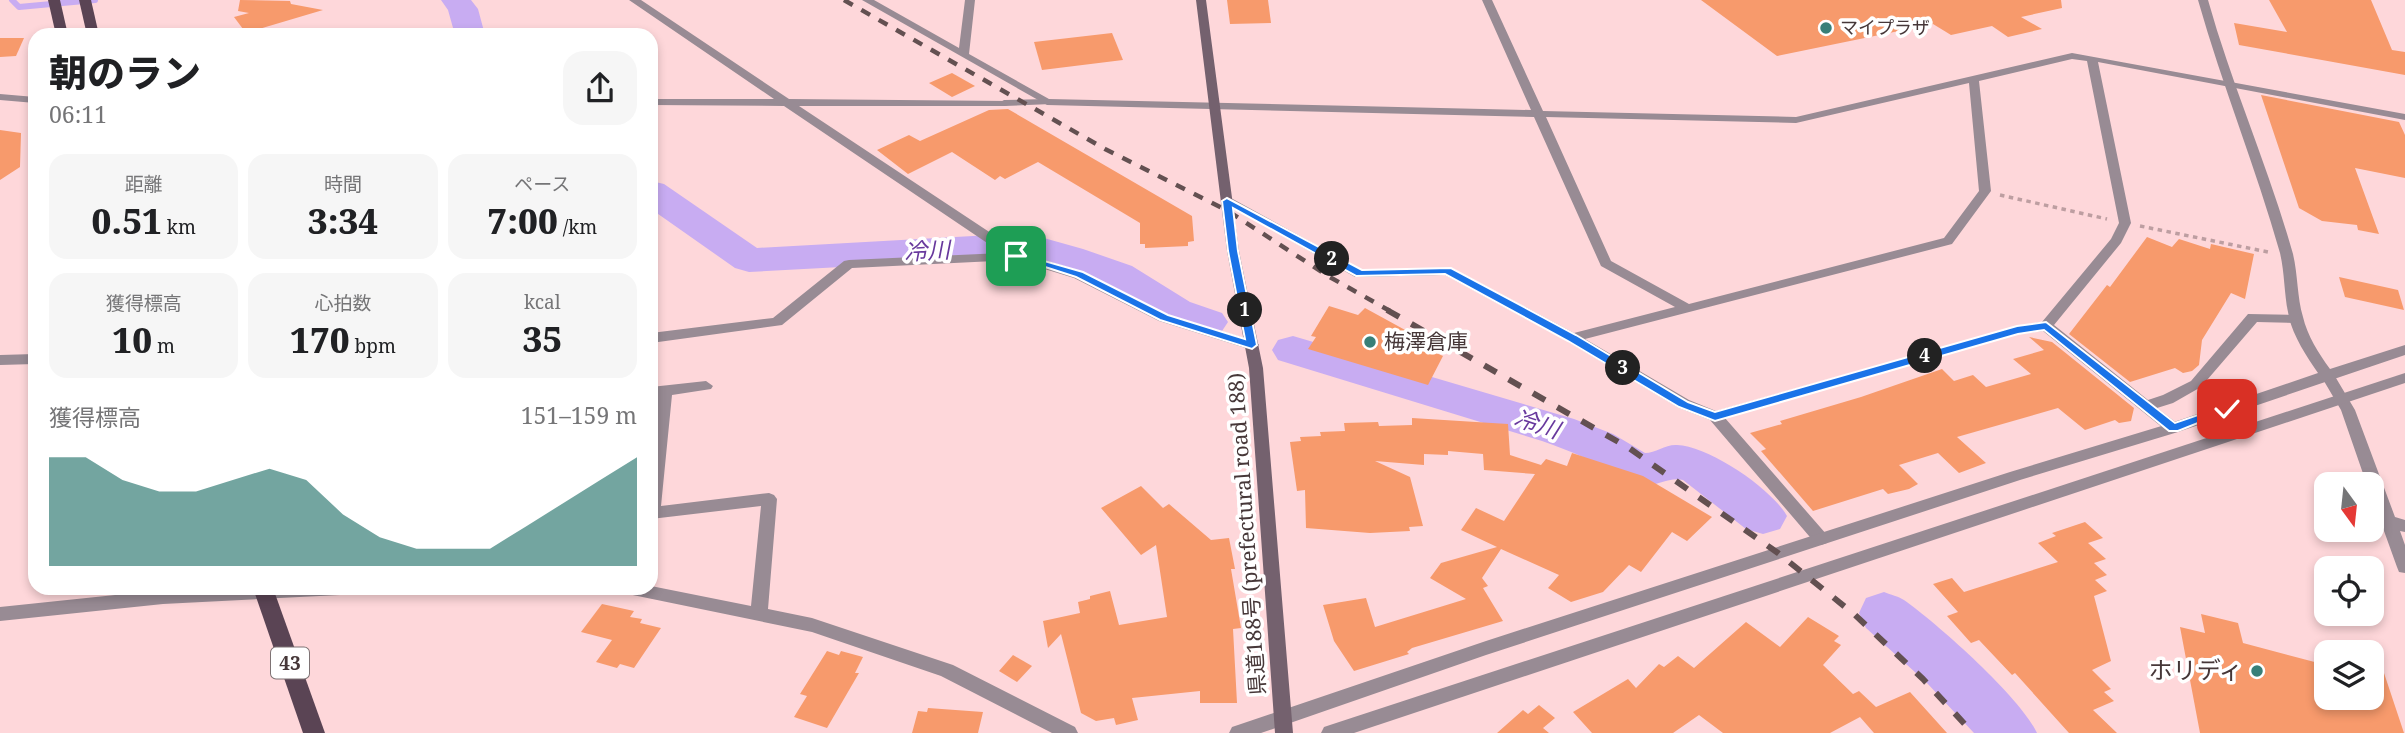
<!DOCTYPE html>
<html lang="ja">
<head>
<meta charset="utf-8">
<style>
  body { margin:0; font-family:"Noto Serif","Noto Sans JP",serif; background:#f6f6f6; color:#202124; height:100vh; display:flex; flex-direction:column; font-size:26px; white-space:nowrap }
  * { box-sizing:border-box; margin:0 }
  p { font-size:23px; color:#757577 }
  .icon { flex:none; width:38px; height:38px; fill:none; stroke:currentColor; stroke-width:2; stroke-linecap:round; stroke-linejoin:round }
  .map { position:relative; flex:1; overflow:hidden }
  .panel { position:absolute; left:28px; top:28px; width:630px; height:567px; display:flex; flex-direction:column; background:#fff; border-radius:21px; box-shadow:0 4px 10px #0003 }
  .panel>* { flex:none }
  .needle { width:46px; rotate:165deg }
  .fabs { position:absolute; left:2314px; top:472px; display:grid; gap:14px }
  .fabs a { display:grid; place-items:center; width:70px; height:70px; border-radius:14px; background:#fff; box-shadow:0 4px 10px #0003; font-size:35px }
  .pin { position:absolute; display:grid; place-items:center; width:60px; height:60px; color:#fff; margin:-30px; border-radius:14px; box-shadow:0 4px 10px #0006 }
  .km { position:absolute; width:35px; height:35px; margin:-18px; border-radius:50%; background:#222; color:#fff; font-size:19px; line-height:35px; text-align:center }
  .round { display:grid; place-items:center; flex:none; width:74px; height:74px; border-radius:21px; background:#f6f6f6 }
  .head { display:flex; align-items:center; justify-content:space-between; height:119px; padding:0 21px }
  h1 { font-size:38px; font-weight:800; line-height:52px }
  .stats { display:grid; grid-template-columns:repeat(3,1fr); gap:10px; height:119px; padding:7px 21px }
  .stats div { display:grid; align-content:center; border-radius:18px; background:#f6f6f6; text-align:center }
  .stats b { font-size:35px; font-weight:800 }
  .stats small { font-size:19px; font-weight:400 }
  .stats p { font-size:19px }
  .chart { height:196px; padding:14px 21px }
  .chart p { display:flex; justify-content:space-between }
  .chart svg { width:100%; height:126px; margin-top:7px; fill:#387f78; opacity:.7 }
  .map>svg:first-child { display:block }
</style>
</head>
<body>
<div class="map">
<svg width="2405" height="733" viewBox="0 0 2405 733">
  <rect width="100%" height="100%" fill="#fed7da"/>
  <g fill="none" stroke-linecap="round" stroke-linejoin="round">
    <path stroke="#c8acf2" stroke-width="6" d="M12,0L19,7L95,0"/>
    <g fill="#c8acf2" fill-rule="evenodd">
      <path d="M441,0H471L478,9L485,35H455L448,10Z"/>
      <path d="M651,181L664,184L757,248L1026,233L1083,249L1132,266L1190,302L1222,313L1228,322L1222,331L1208,335L1162,320L1104,284L1025,257L749,272L735,268L651,209Z"/>
      <path d="M1293,336L1574,419L1613,434L1645,453C1656,453 1666,444 1677,445C1709,446 1772,489 1787,516L1780,529L1763,534L1746,529L1683,480C1669,476 1653,489 1636,485C1615,481 1601,467 1583,457C1570,451 1556,446 1542,441L1278,360L1272,350L1278,340Z"/>
      <path d="M1884,592C1891,595 1898,596 1904,600C1938,624 2021,698 2037,733H1974L1926,682L1866,628L1859,613L1866,598Z"/>
    </g>
  </g>
  <g fill="#f79a6c">
    <path d="M240,0L290,1L291,4L323,10L246,33L234,17L249,13L238,11Z"/>
    <path d="M1227,0H1268L1271,23L1230,24Z"/>
    <path d="M1701,0H2061L2062,8L2021,17L2042,29L2008,37L1992,26L1951,35L1933,24L1777,56Z"/>
    <path d="M2269,0H2371L2392,50L2405,52V75L2239,45L2234,23L2287,32Z"/>
    <path d="M1112,33L1123,60L1042,70L1034,42Z"/>
    <path d="M0,38H24L16,56L0,57Z"/>
    <path d="M952,73L975,86L952,97L929,83Z"/>
    <path d="M2261,95L2399,122L2405,135V178L2355,168L2379,234L2358,230L2357,225L2322,221L2299,208Z"/>
    <path d="M1008,109L1192,216L1194,241L1188,242V246L1145,248V244H1140V223L1038,162L1005,179L1000,176L995,180L952,152L908,174L877,150L909,135L920,141L989,110Z"/>
    <path d="M0,130L21,133L20,167L0,180Z"/>
    <path d="M2147,237L2172,247L2179,239L2210,249L2211,244L2254,254L2245,299L2231,293L2202,340L2199,365L2192,371L2183,373L2175,368L2130,382L2069,334L2107,285L2110,287Z"/>
    <path d="M2339,277L2398,290L2404,310L2345,297Z"/>
    <path d="M1329,306L1358,315L1365,308L1438,348L1434,352L1443,356L1428,385L1308,349L1316,337L1311,336Z"/>
    <path d="M2029,337L2052,342L2134,408L2131,421L2119,423L2115,420L2085,430L2058,408L1957,437L1986,463L1959,473L1938,453L1899,465L1918,484L1909,489L1888,494L1883,489L1813,511L1761,451L1766,449L1750,433L1782,424L1780,421L1861,397L1942,369L1954,381L1973,375L1986,387L2031,374L2013,359L2044,350Z"/>
    <path d="M1412,418L1508,424L1510,455L1541,465L1546,459L1567,466L1572,453L1643,476L1712,517L1687,541L1672,532L1641,572L1629,565L1603,592L1571,602L1548,588L1559,575L1501,549L1482,578L1488,586L1483,588L1503,621L1412,648L1407,652L1409,654L1354,671L1334,641L1323,605L1366,598L1375,627L1466,599L1430,578L1441,563L1497,547L1461,530L1476,508L1504,521L1535,474L1484,470L1483,454L1448,451V455L1424,454V465L1375,461L1410,477L1423,526L1409,527L1410,531L1370,533L1306,528L1305,490L1297,491L1290,442L1301,441L1300,437L1321,436L1320,432L1345,431L1344,423L1378,422L1379,426L1412,425Z"/>
    <path d="M1141,486L1163,508L1169,504L1211,540L1229,538L1235,569H1231L1241,628L1233,629L1237,703H1200V691L1132,698L1138,720L1116,725L1114,718L1096,721L1081,713L1061,634L1048,648L1043,621L1080,613L1078,602L1090,599V596L1110,591L1119,625L1167,617L1156,545L1141,555L1101,508Z"/>
    <path d="M2085,522L2103,538L2088,543L2106,559L2094,563L2107,575L2095,580L2107,591L2094,596L2111,661L2092,670L2111,689L2104,692L2114,701L2093,710L2117,733H2069L2015,673L2012,675L1979,640L1971,643L1947,616L1958,612L1933,584L1952,578L1964,592L2058,562L2038,543L2056,536L2052,533Z"/>
    <path d="M602,604L634,611L630,617L642,619L640,623L661,628L634,668L620,664L617,668L596,662L612,640L581,632Z"/>
    <path d="M2201,614L2238,623L2243,643L2326,665V698H2371V646H2375L2404,733H2200L2180,627L2205,633Z"/>
    <path d="M1808,617L1839,636L1834,641L1841,645L1823,665L1853,694L1859,691L1876,707L1910,692L1947,733H1874L1860,717L1830,733H1723L1699,715L1673,733H1592L1573,712L1628,679L1636,688L1659,664L1664,667L1678,656L1694,668L1746,622L1780,647Z"/>
    <path d="M827,651L839,655L841,651L863,657L855,673H859L827,728L794,717L807,696L800,694Z"/>
    <path d="M1013,655L1032,666L1017,682L999,671Z"/>
    <path d="M1539,705L1555,718L1543,728L1549,733H1497L1523,710L1528,714Z"/>
    <path d="M928,708L983,712L978,733H912L918,711L927,712Z"/>
  </g>
  <g fill="none" stroke-linecap="round" stroke-linejoin="round">
    <g stroke="#bd9ea1" stroke-width="3.5" stroke-dasharray="4.5 4.5" stroke-linecap="butt">
      <path d="M2000,195L2107,219"/>
      <path d="M2140,226L2268,252"/>
    </g>
    <path fill="#988b94" fill-rule="evenodd" d="M1047,99L1051,100V104L1004,106L999,103L1004,100Z"/>
    <g fill="#988b94" fill-rule="evenodd">
      <path d="M629,0H641L789,99L1008,101V105L1004,106H799L1021,253L1084,272L1169,315L1257,342L1259,345L1252,350L1159,321L1074,278L1015,260L852,268L782,325L651,343V333L773,318L844,261L849,260L1002,253L784,106L651,105V99H774Z"/>
      <path d="M862,0H874L959,48L965,0H975L969,54L1049,99L1531,110L1482,0H1492L1543,111L1796,117L2072,53L2405,114V120L2098,62L2131,223L2121,243L2054,325L2148,400L2163,395L2191,381L2248,314L2296,315L2303,319L2296,323L2257,322L2201,387L2173,403L2157,408L2178,424L2180,428L2178,432H2168L2043,331L2017,334L1725,418L1827,535L1829,539L1827,543L1821,545L1815,543L1710,420L1679,408L1567,341L1445,275L1355,277L1221,201L1223,198H1231L1362,270L1452,268L1574,333L1675,307L1601,266L1534,117L1047,105ZM2072,59L2087,61L2119,223L2111,239L2042,322L2017,326L1716,411L1689,400L1585,339L1952,244L1991,191L1979,81ZM1969,83L1979,191L1944,238L1689,304L1611,261L1546,117L1796,123Z"/>
      <path d="M0,94L35,97V103L0,100Z"/>
      <path d="M35,354V364L0,365V355Z"/>
      <path d="M2328,371L2333,373L2355,410L2395,517L2405,520V532L2400,531L2405,545V573L2399,572L2397,567L2371,495V485H2367L2341,410L2321,376Z"/>
      <path d="M706,381L713,386L711,389L672,395L661,506L769,493L774,495L777,499L768,609L812,618L953,665L1075,727L1078,733H1052L941,676L812,632L623,593L621,588H651V586L751,606L761,506L651,519V452L657,396L651,397V387Z"/>
      <path d="M208,588H348L346,593L340,595L163,604L0,621V607L163,590Z"/>
    </g>
    <g fill="#988b94" fill-rule="evenodd">
      <path d="M2198,0H2208C2232,86 2269,168 2293,254C2298,275 2297,297 2303,317C2307,335 2319,354 2330,369L2405,345V355L2178,432L2020,480L1486,655L1261,733H1229L1232,727L1238,725L1486,641L2010,472L2168,424L2318,373C2307,357 2293,336 2289,317C2284,296 2285,274 2280,253C2256,168 2222,85 2198,0Z"/>
      <path d="M2405,373V383L1354,733H1321L1324,727L1330,725Z"/>
    </g>
    <path fill="#74616e" fill-rule="evenodd" d="M1196,0H1206L1239,251L1263,368L1293,733H1275L1249,368L1227,251Z"/>
    <g fill="#5a4454" fill-rule="evenodd">
      <path d="M48,0H60L68,35H56Z"/>
      <path d="M79,0H91L99,35H87Z"/>
      <path d="M253,588H273L325,733H303Z"/>
    </g>
    <path stroke="#635051" stroke-width="4.5" stroke-dasharray="10 10" stroke-linecap="butt" d="M844,0L1105,149L1228,211L1328,276L1390,311"/>
    <path stroke="#635051" stroke-width="6" stroke-dasharray="14 14" stroke-linecap="butt" d="M1387,310L1629,448L1778,553L1854,614L1923,679L1973,733"/>
  </g>
  <path fill="#1a73e8" stroke="#fff" stroke-width="2" d="M1227,198L1362,270L1451,268L1576,335L1688,402L1715,412L2017,326L2046,322L2175,423L2227,405L2233,409L2178,431H2169L2044,330L2018,334L1715,421L1679,407L1568,341L1445,274L1356,276L1233,208L1238,251L1257,345L1252,349L1160,320L1076,277L1011,256L1016,253L1083,272L1168,315L1245,339L1228,251L1222,201Z"/>
  <g fill="#387f78" stroke="#fff" stroke-width="2.5">
    <circle cx="1826" cy="28" r="7"/>
    <circle cx="1370" cy="342" r="7"/>
    <circle cx="2257" cy="671" r="7"/>
  </g>
  <g text-anchor="middle" stroke-width="7" stroke-linejoin="round" paint-order="stroke">
    <g font-size="18" fill="#463738" stroke="#fff" text-anchor="start">
      <text x="1840" y="34">マイプラザ</text>
    </g>
    <rect fill="#fff" stroke="#7e7374" stroke-width="2" x="271" y="647.5" width="38" height="31" rx="5"/>
    <g font-size="19" font-weight="bold" fill="#463738">
      <text x="290" y="670">43</text>
    </g>
    <g font-size="21" fill="#463738" stroke="#fff" text-anchor="start">
      <text x="1384" y="349">梅澤倉庫</text>
    </g>
    <g font-size="21" fill="#463738" stroke="#fff">
      <text transform="translate(1247 534) rotate(-94)" y="7">県道188号 (prefectural road 188)</text>
    </g>
    <g font-size="23" font-style="italic" fill="#68399d" stroke="#fff">
      <text transform="translate(927 251) rotate(-3)" y="8">冷川</text>
      <text transform="translate(1537 424) rotate(18)" y="8">冷川</text>
    </g>
    <g font-size="24" fill="#463738" stroke="#fff" text-anchor="end">
      <text x="2243" y="679">ホリディ</text>
    </g>
  </g>
</svg>
<div class="fabs">
<a><svg class="needle" viewBox="-14 -14 28 28"><path d="M0-13l5 13h-10z" fill="#e53935"/><path d="M0 13l5-13h-10z" fill="#757577"/></svg></a>
<a><svg class="icon" aria-label="locate" viewBox="0 0 24 24"><circle cx="12" cy="12" r="6"/><path d="M12 2v4M12 18v4M2 12h4M18 12h4"/></svg></a>
<a><svg class="icon" aria-label="layers" viewBox="0 0 24 24"><path d="M12 4l9 5-9 5-9-5zM3 14l9 5 9-5"/></svg></a>
</div>
<div class="pin" style="left:1016px;top:256px;background:#1e9e55"><svg class="icon" aria-label="arrive" viewBox="0 0 24 24"><path d="M6 21V4h12l-3 4 3 4H6"/></svg></div>
<div class="pin" style="left:2227px;top:409px;background:#d93025"><svg class="icon" aria-label="check" viewBox="0 0 24 24"><path d="M5 12l5 5 9-10"/></svg></div>
<b class="km" style="left:1245px;top:310px">1</b>
<b class="km" style="left:1332px;top:259px">2</b>
<b class="km" style="left:1623px;top:368px">3</b>
<b class="km" style="left:1925px;top:356px">4</b>
<section class="panel">
<div class="head"><div><h1>朝のラン</h1><p>06:11</p></div><a class="round"><svg class="icon" aria-label="share" viewBox="0 0 24 24"><path d="M12 15V3M7 8l5-5 5 5M5 13v7h14v-7"/></svg></a></div>
<div class="stats">
<div><p>距離</p><b>0.51<small> km</small></b></div>
<div><p>時間</p><b>3:34</b></div>
<div><p>ペース</p><b>7:00<small> /km</small></b></div>
</div>
<div class="stats">
<div><p>獲得標高</p><b>10<small> m</small></b></div>
<div><p>心拍数</p><b>170<small> bpm</small></b></div>
<div><p>kcal</p><b>35</b></div>
</div>
<div class="chart"><p><span>獲得標高</span>151–159 m</p>
<svg viewBox="0 0 160 44" preserveAspectRatio="none"><path d="M0 44V6L10 6L20 14L30 18L40 18L50 14L60 10L70 14L80 26L90 34L100 38L110 38L120 38L130 30L140 22L150 14L160 6V44z"/></svg>
</div>
</section>
</div>
</body>
</html>
